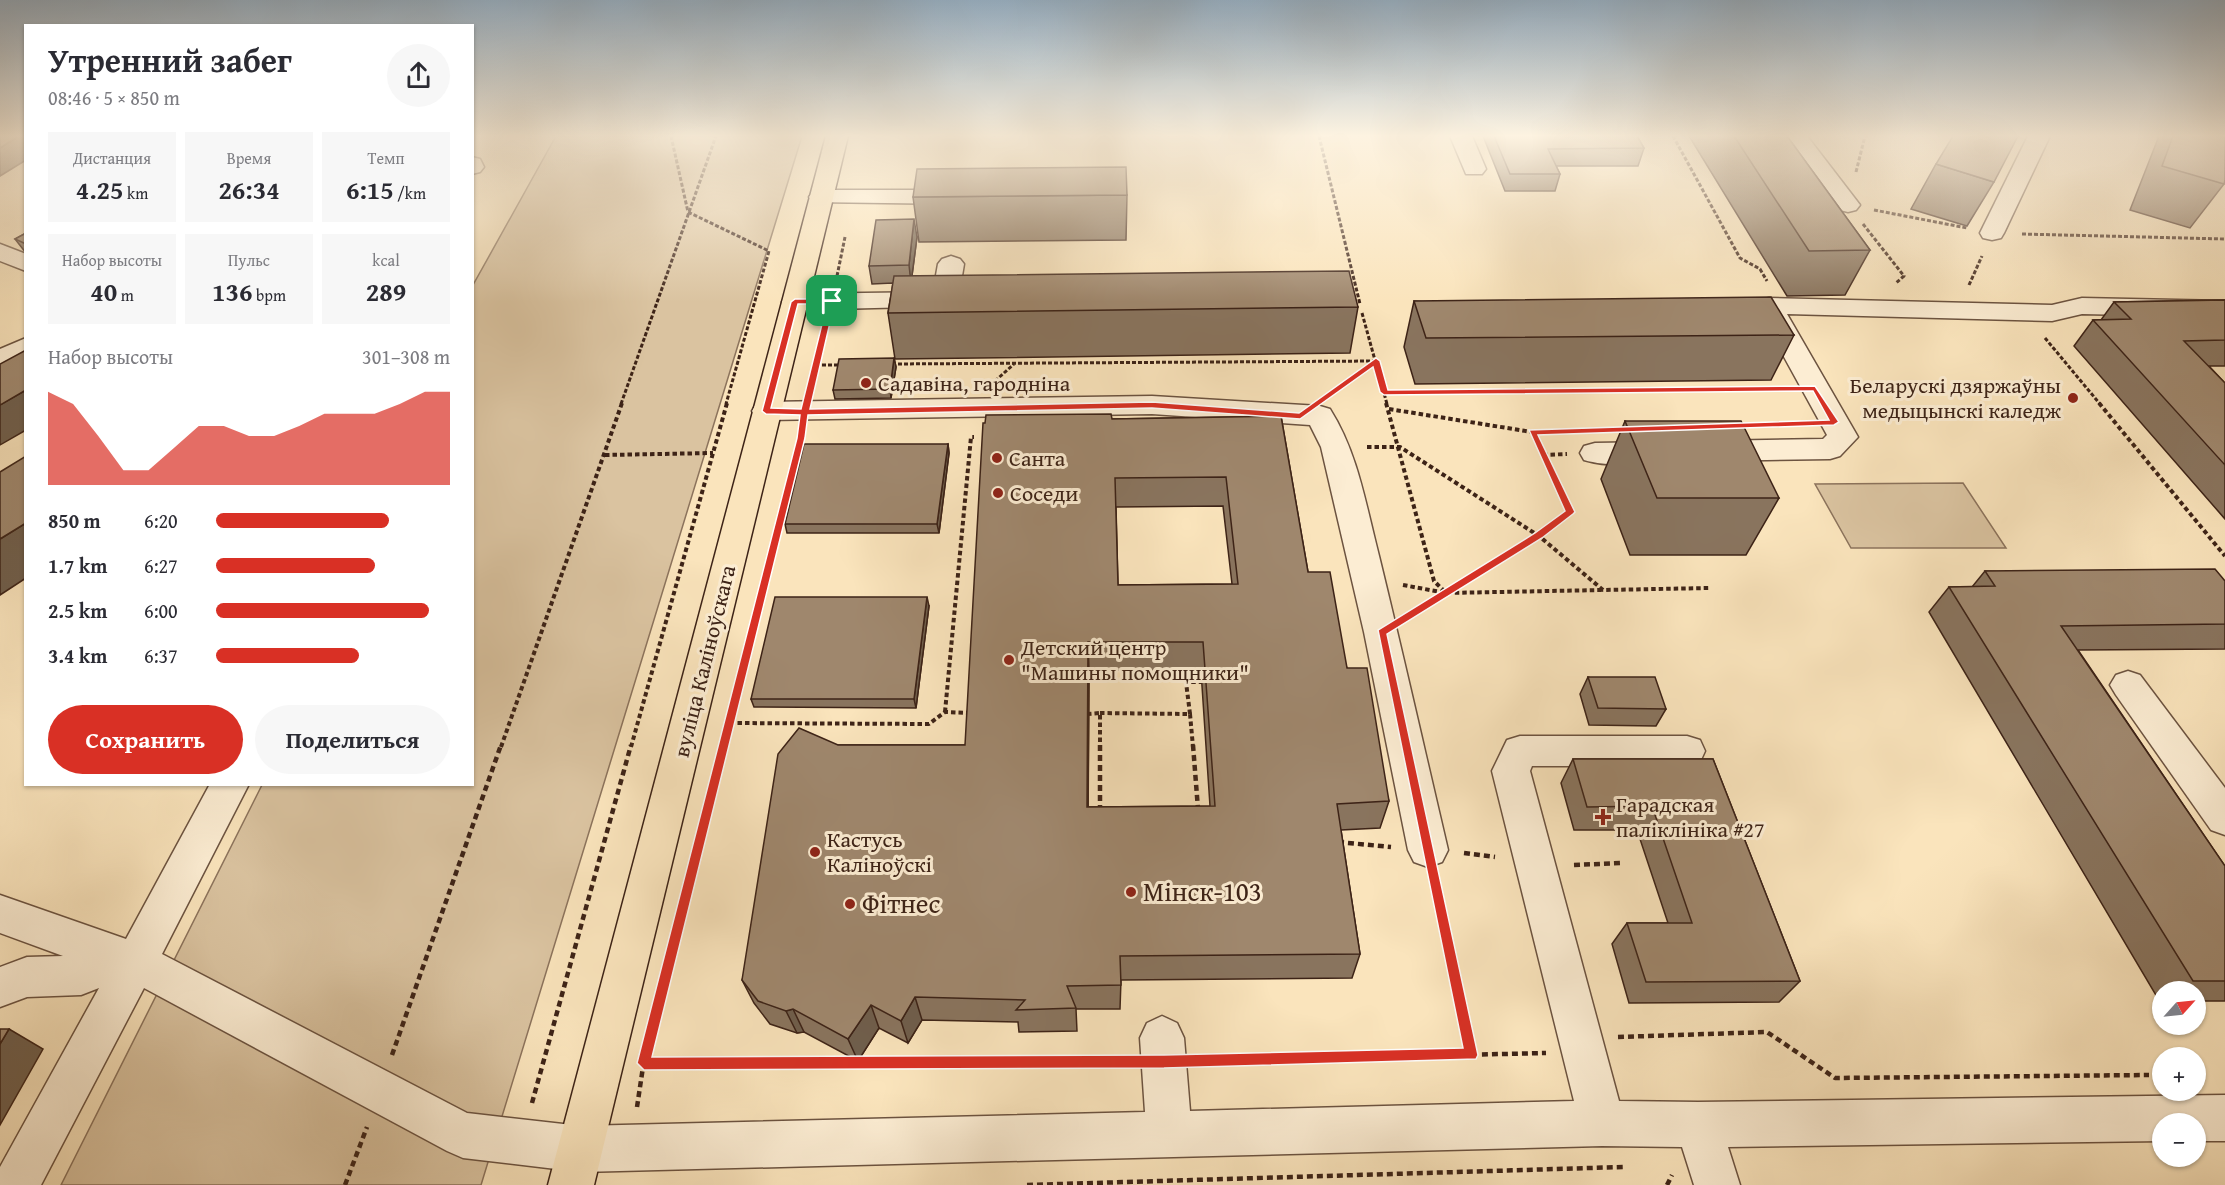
<!DOCTYPE html>
<html lang="ru">
<head>
<meta charset="utf-8">
<style>
  body { margin:0; font-family:"Gentium Book Plus",serif; background:#f7f7f7; color:#2b2b33; height:100vh; display:flex; flex-direction:column; font-size:22px; white-space:nowrap }
  * { box-sizing:border-box; margin:0 }
  p { font-size:20px; color:#7c7c81 }
  .icon { flex:none; width:33px; height:33px; fill:none; stroke:currentColor; stroke-width:2; stroke-linecap:round; stroke-linejoin:round }
  .map { position:relative; flex:1; overflow:hidden }
  .panel { position:absolute; left:24px; top:24px; width:450px; height:762px; display:flex; flex-direction:column; background:#fff; border-radius:0px; box-shadow:0 2px 4px #0004 }
  .panel>* { flex:none }
  .needle { width:39px; rotate:63deg }
  .controls { position:absolute; left:2152px; top:981px; display:grid; gap:12px }
  .controls a { display:grid; place-items:center; width:54px; height:54px; border-radius:50%; background:#fff; box-shadow:0 2px 4px #0004; font-size:30px }
  .pin { position:absolute; display:grid; place-items:center; width:51px; height:51px; color:#fff; margin:-26px; border-radius:12px; box-shadow:0 3px 9px #0006 }
  .round { display:grid; place-items:center; flex:none; width:63px; height:63px; border-radius:32px; background:#f7f7f7 }
  .head { display:flex; align-items:center; justify-content:space-between; height:102px; padding:0 24px }
  h1 { font-size:33px; font-weight:700; line-height:45px }
  .figures { display:grid; grid-template-columns:repeat(3,1fr); gap:9px; height:102px; padding:6px 24px }
  .figures div { display:grid; align-content:center; border-radius:0px; background:#f7f7f7; text-align:center }
  .figures b { font-size:26px; font-weight:700 }
  .figures small { font-size:16px; font-weight:400 }
  .figures p { font-size:16px }
  .chart { height:168px; padding:12px 24px }
  .chart p { display:flex; justify-content:space-between }
  .chart svg { width:100%; height:108px; margin-top:6px; fill:#d93025; opacity:.7 }
  .button { display:flex; gap:12px; margin-top:auto; padding:12px 24px }
  .button a { flex:1; height:69px; border-radius:36px; background:#d93025; color:#fff; font-size:24px; font-weight:700; line-height:69px; text-align:center }
  .button a+a { background:#f7f7f7; color:#2b2b33 }
  ul { padding:0 24px; list-style:none; font-size:20px }
  li { display:grid; grid-template-columns:96px 72px 1fr; align-items:center; height:45px }
  li i { height:15px; border-radius:8px; background:#d93025 }
  .map>svg:first-child { display:block }
</style>
</head>
<body>
<div class="map">
<svg width="2225" height="1185" viewBox="0 0 2225 1185">
  <rect width="100%" height="100%" fill="#fae4bc"/>
  <filter id="stains"><feTurbulence type="fractalNoise" baseFrequency=".00333" numOctaves="4"/><feColorMatrix values="0 0 0 0 .2 0 0 0 0 .09 0 0 0 0 .02 0 0 0 .5 -.17"/></filter>
  <radialGradient id="worn" r=".72"><stop offset=".6" stop-color="#630" stop-opacity="0"/><stop offset="1" stop-color="#630" stop-opacity=".3"/></radialGradient>
  <g fill="#dac3a0" stroke="#8c735c" stroke-width="1.5">
    <path d="M556,136H802L481,1185H61L262,785L472,784L473,285Z"/>
    <path d="M1963,483L2006,548H1851L1815,484Z"/>
  </g>
  <g fill="none" stroke-linecap="round" stroke-linejoin="round">
    <defs>
      <g id="minor">
        <path d="M1450,136H1472L1486,169L1482,174H1466Z"/>
        <path d="M1784,136H1807L1860,205L1856,210L1848,212L1840,210Z"/>
        <path d="M2028,136H2050L2004,233L2001,238L1992,240L1983,238L1980,233Z"/>
        <path d="M472,157L480,159L484,167L480,172L472,174Z"/>
        <path d="M821,190H957L965,192L969,197L965,202L957,204L813,202L809,197L813,192Z"/>
        <path d="M0,244L26,254V271L0,261Z"/>
        <path d="M951,256L960,259L964,264L958,300L954,306L795,310L786,308L782,302L786,296L795,294L933,292L938,264L942,259Z"/>
        <path d="M1769,298L2052,305L2082,298L2225,301V317L2082,314L2052,321L1787,314L1858,437L1840,456L1830,459L1711,461L1701,458L1696,451L1701,444L1711,441L1823,439L1827,435L1756,306L1760,300Z"/>
        <path d="M26,338V358L0,370V349Z"/>
        <path d="M1152,396L1320,406L1330,409C1358,453 1366,506 1379,556C1403,654 1425,752 1448,850L1442,862L1428,867L1414,862L1408,850L1364,632L1321,447L1310,425L1152,414L766,420L756,418L752,411L756,404L766,402Z"/>
        <path d="M1656,442L1667,445L1671,452L1667,459C1643,466 1608,467 1584,460L1580,453L1584,446L1595,443Z"/>
        <path d="M2128,671L2140,675L2225,788V835L2211,830L2116,695L2110,685L2116,675Z"/>
        <path d="M1520,736H1687L1700,740L1705,751L1700,762L1687,766H1532L1530,771L1619,1101L1698,1102L2225,1095V1141H2196V1124H2163V1141L1728,1147L1740,1185H1694L1682,1147L1602,1146L581,1172L463,1158L447,1151L144,988L41,1185H0V1167L99,988L81,995L27,997L0,1007V967L27,957L63,956L0,933V895L126,939L210,784H249L162,954L467,1113L581,1126L1145,1112L1140,1038L1147,1023L1162,1016L1177,1023L1184,1038L1190,1111L1574,1101L1492,771L1507,740Z"/>
      </g>
      <path id="major" d="M826,136H848L594,1185H548Z"/>
    </defs>
    <use href="#minor" stroke="#6c5340" stroke-width="3"/>
    <use href="#major" stroke="#3d2317" stroke-width="3"/>
    <g stroke="#3d2317" stroke-width="3" stroke-dasharray="4 2" stroke-linecap="butt">
      <path d="M671,136L688,212L769,251L726,404"/>
      <path d="M1319,136L1360,304"/>
      <path d="M1673,136L1740,258L1760,269L1767,281"/>
      <path d="M1856,172L1865,136"/>
      <path d="M1874,210L1967,228"/>
      <path d="M1863,224L1904,276L1896,283"/>
      <path d="M2022,234L2225,239"/>
      <path d="M837,276L845,237"/>
      <path d="M1969,285L1982,256"/>
      <path d="M1362,313L1387,404"/>
      <path d="M2045,338L2100,404"/>
      <path d="M892,364L1376,361"/>
      <path d="M816,365H842"/>
      <path d="M995,381L1014,364"/>
      <path d="M811,384L825,328"/>
      <path d="M1334,391L1376,361"/>
      <path d="M1384,392L1783,389"/>
      <path d="M621,404L716,136"/>
    </g>
    <g stroke="#3d2317" stroke-width="4" stroke-dasharray="4.5 3" stroke-linecap="butt">
      <path d="M1386,403L1434,581L1446,593"/>
      <path d="M2099,403L2225,556"/>
      <path d="M1389,409L1532,432L1575,431"/>
      <path d="M1367,447H1400L1539,536L1603,590L1710,588"/>
      <path d="M605,455L713,453"/>
      <path d="M1543,455L1567,454"/>
      <path d="M1403,585L1446,593L1602,590"/>
      <path d="M1410,615L1539,536L1570,512L1532,432"/>
      <path d="M945,712L971,437H974"/>
      <path d="M1100,713L1190,714L1193,747"/>
      <path d="M1087,714L1100,713V747"/>
      <path d="M1190,714L1186,682H1204"/>
      <path d="M730,723L929,724L945,712L970,713"/>
      <path d="M501,747L622,403"/>
      <path d="M631,747L727,403"/>
      <path d="M723,747L801,436"/>
    </g>
    <g stroke="#3d2317" stroke-width="4.5" stroke-dasharray="6 4" stroke-linecap="butt">
      <path d="M1100,745V809"/>
      <path d="M1193,745L1198,809"/>
      <path d="M1338,842L1391,847"/>
      <path d="M1464,853L1495,857"/>
      <path d="M1574,865L1621,863"/>
      <path d="M1435,883L1471,1054"/>
      <path d="M662,993L724,745"/>
      <path d="M1618,1037L1767,1032L1835,1078L2149,1075"/>
      <path d="M392,1055L501,745"/>
      <path d="M1202,1061L1546,1053"/>
      <path d="M644,1063L1126,1062"/>
      <path d="M532,1103L631,745"/>
      <path d="M637,1107L643,1067"/>
      <path d="M2168,1158H2190"/>
      <path d="M345,1185L367,1127"/>
      <path d="M1027,1185L1623,1167"/>
      <path d="M1667,1185L1672,1175"/>
    </g>
    <use href="#minor" fill="#fcedd3" fill-rule="evenodd"/>
    <use href="#major" fill="#fae4bc" fill-rule="evenodd"/>
  </g>
  <g fill="#89745e" stroke="#3d2317" stroke-width="1.5" fill-rule="evenodd">
    <path d="M1483,136H1637L1644,148L1638,166H1556L1560,174L1555,191H1505Z"/>
    <path d="M1689,136H1787L1870,250L1845,295L1787,296Z"/>
    <path d="M2159,136H2225L2224,184L2190,228L2130,210Z"/>
    <path d="M1936,164L1994,182L1967,226L1911,209Z"/>
    <path d="M1127,195L1126,240L919,242L913,197Z"/>
    <path d="M26,233V253L15,239Z"/>
    <path d="M917,237L912,276L1358,307L1350,353L895,359L888,313L893,283L872,284L869,266Z"/>
    <path d="M2225,300V366H2209L2225,383V519L2074,346L2093,320H2101L2114,302Z"/>
    <path d="M1414,301L1794,335L1771,380L1415,384L1404,347Z"/>
    <path d="M894,358L896,367L891,398L835,399L833,390Z"/>
    <path d="M1281,416L1308,572L1347,668L1389,801L1380,828L1341,830L1360,954L1352,978L1121,980L1120,1009H1076L1077,1031L1019,1032L1018,1022L922,1020L908,1043L879,1028L858,1061L804,1032L797,1033L770,1024L754,1003L742,980L838,745H965L1112,419ZM1223,506L1232,584L1118,585L1116,507ZM1089,670L1201,671L1210,806L1088,807Z"/>
    <path d="M1625,421L1779,498L1746,555H1630L1601,479Z"/>
    <path d="M948,444L949,453L939,533H787L785,524Z"/>
    <path d="M1985,571L2225,581V649L2078,650L2225,866V1001H2196V992H2163V1002H2160L1929,612L1949,587H1972Z"/>
    <path d="M929,606L916,708L754,707L751,699Z"/>
    <path d="M1588,677L1666,709L1656,726L1589,725L1580,694Z"/>
    <path d="M1573,759H1713L1800,981L1779,1002L1629,1003L1612,944L1627,923H1668L1637,830H1574L1561,783Z"/>
  </g>
  <g fill="#6f5e4c" stroke="#3d2317" stroke-width="1.5">
    <path d="M19,136H26V160L0,176V148Z"/>
    <path d="M914,219L917,237L911,283L909,265Z"/>
    <path d="M894,358L896,367L891,398L890,389Z"/>
    <path d="M26,390V430L0,445V405Z"/>
    <path d="M948,444L949,453L939,533L937,524Z"/>
    <path d="M26,523V578L0,595V539Z"/>
    <path d="M927,597L929,606L916,708L914,699Z"/>
    <path d="M1088,642L1089,670L1088,833L1087,807Z"/>
    <path d="M915,997L922,1020L908,1043L901,1021Z"/>
    <path d="M871,1005L879,1028L858,1061L848,1039Z"/>
    <path d="M793,1009L804,1032L797,1033L786,1011Z"/>
    <path d="M9,1029L43,1049L0,1125V1044Z"/>
  </g>
  <g fill="#9f876d" stroke="#3d2317" stroke-width="1.5" fill-rule="evenodd">
    <path d="M0,136H19L0,148Z"/>
    <path d="M1494,136H1637L1644,148L1548,149L1560,174H1510Z"/>
    <path d="M1734,136H1787L1870,250L1809,251Z"/>
    <path d="M1953,136H2018L1994,182L1936,164Z"/>
    <path d="M2173,136H2225V180L2224,184L2162,166Z"/>
    <path d="M1126,167L1127,195L913,197L917,169Z"/>
    <path d="M914,219L909,265L869,266L876,220Z"/>
    <path d="M26,233V244L15,239Z"/>
    <path d="M1349,271L1358,307L888,313L894,276Z"/>
    <path d="M1771,297L1794,335L1426,338L1414,301Z"/>
    <path d="M2225,300V340L2184,341L2225,383V465L2093,320L2131,319L2114,302Z"/>
    <path d="M26,350V390L0,405V364Z"/>
    <path d="M894,358L890,389L833,390L839,359Z"/>
    <path d="M1111,414L1112,419L1281,416L1308,572H1330L1347,668H1367L1389,801L1337,804L1360,954L1120,956L1121,985L1067,986L1076,1008L1016,1010L1025,1000L915,997L901,1021L871,1005L848,1039L793,1009L786,1011L758,1001L742,980L778,754L799,728L838,745H965L983,423H985L986,415ZM1226,477L1238,584L1118,585L1115,478ZM1088,642H1203L1215,806L1087,807Z"/>
    <path d="M1625,421H1741L1779,498H1657Z"/>
    <path d="M804,444H948L937,524H785Z"/>
    <path d="M26,456V523L0,539V472Z"/>
    <path d="M2215,569L2225,581V624L2061,626L2225,866V981H2193L1949,587L1995,586L1985,571Z"/>
    <path d="M775,597H927L914,699H751Z"/>
    <path d="M1588,677H1655L1666,709L1598,708Z"/>
    <path d="M1573,759H1713L1800,981L1646,982L1627,923H1692L1652,806L1587,807Z"/>
    <path d="M0,1029H9L0,1044Z"/>
  </g>
  <linearGradient id="sky" x2="0" y2="1"><stop stop-color="#95adc0"/><stop offset="0.45" stop-color="#fdf3e1"/><stop offset="1" stop-color="#fdf3e1" stop-opacity="0"/></linearGradient>
  <rect width="2225" height="302" fill="url(#sky)"/>
  <path fill="#d93025" stroke="#fff" stroke-width="1.5" fill-rule="evenodd" d="M795,299H832L835,301L810,409L1152,402L1299,413L1376,358L1380,361L1388,390L1815,386L1839,422L1834,425L1538,435L1575,512L1573,514L1542,538L1387,634L1478,1055L1476,1059L1164,1068L644,1070L637,1063L797,438L800,415L766,414L762,411L791,302ZM798,304H827L801,409L771,408ZM1373,367L1380,392L1384,395L1813,391L1829,420L1529,430L1565,511L1535,533L1378,630L1463,1048L1164,1055L652,1057L805,438L808,415L1152,408L1300,419Z"/>
  <g fill="#8f2418" stroke="#fcedd3" stroke-width="2">
    <circle cx="866" cy="383" r="6"/>
    <circle cx="2073" cy="398" r="6"/>
    <circle cx="997" cy="458" r="6"/>
    <circle cx="998" cy="493" r="6"/>
    <circle cx="1009" cy="660" r="6"/>
    <path d="M1600 808h6v6h6v6h-6v6h-6v-6h-6v-6h6z"/>
    <circle cx="815" cy="852" r="6"/>
    <circle cx="1131" cy="892" r="6"/>
    <circle cx="850" cy="904" r="6"/>
  </g>
  <g text-anchor="middle" stroke-width="6" stroke-linejoin="round" paint-order="stroke">
    <g font-size="22" fill="#3d2317" stroke="#fcedd3" text-anchor="start">
      <text x="878" y="391">Садавіна, гародніна</text>
      <text x="2061" y="393" text-anchor="end">Беларускі дзяржаўны<tspan x="2061" dy="25">медыцынскі каледж</tspan></text>
      <text x="1009" y="466">Санта</text>
      <text x="1010" y="501">Соседи</text>
      <text x="1021" y="655">Детский центр<tspan x="1021" dy="25">"Машины помощники"</tspan></text>
      <text x="1616" y="812">Гарадская<tspan x="1616" dy="25">паліклініка #27</tspan></text>
      <text x="827" y="847">Кастусь<tspan x="827" dy="25">Каліноўскі</tspan></text>
    </g>
    <g font-size="22" fill="#3d2317" stroke="#fcedd3">
      <text transform="translate(704 661) rotate(-76)" y="8">вуліца Каліноўскага</text>
    </g>
    <g font-size="27" fill="#3d2317" stroke="#fcedd3" text-anchor="start">
      <text x="1143" y="901">Мінск-103</text>
      <text x="862" y="913">Фітнес</text>
    </g>
  </g>
  <rect width="100%" height="100%" filter="url(#stains)"/>
  <rect width="100%" height="100%" fill="url(#worn)"/>
</svg>
<div class="controls">
<a><svg class="needle" viewBox="-14 -14 28 28"><path d="M0-13l5 13h-10z" fill="#e53935"/><path d="M0 13l5-13h-10z" fill="#7c7c81"/></svg></a>
<a>+</a>
<a>−</a>
</div>
<div class="pin" style="left:832px;top:301px;background:#1e9e55"><svg class="icon" aria-label="arrive" viewBox="0 0 24 24"><path d="M6 21V4h12l-3 4 3 4H6"/></svg></div>
<section class="panel">
<div class="head"><div><h1>Утренний забег</h1><p>08:46 · 5 × 850 m</p></div><a class="round"><svg class="icon" aria-label="share" viewBox="0 0 24 24"><path d="M12 15V3M7 8l5-5 5 5M5 13v7h14v-7"/></svg></a></div>
<div class="figures">
<div><p>Дистанция</p><b>4.25<small> km</small></b></div>
<div><p>Время</p><b>26:34</b></div>
<div><p>Темп</p><b>6:15<small> /km</small></b></div>
</div>
<div class="figures">
<div><p>Набор высоты</p><b>40<small> m</small></b></div>
<div><p>Пульс</p><b>136<small> bpm</small></b></div>
<div><p>kcal</p><b>289</b></div>
</div>
<div class="chart"><p><span>Набор высоты</span>301–308 m</p>
<svg viewBox="0 0 160 44" preserveAspectRatio="none"><path d="M0 44V6L10 11L20 24L30 38L40 38L50 29L60 20L70 20L80 24L90 24L100 20L110 15L120 15L130 15L140 11L150 6L160 6V44z"/></svg>
</div>
<ul>
<li><b>850 m</b>6:20<i style="width:74%"></i></li>
<li><b>1.7 km</b>6:27<i style="width:68%"></i></li>
<li><b>2.5 km</b>6:00<i style="width:91%"></i></li>
<li><b>3.4 km</b>6:37<i style="width:61%"></i></li>
</ul>
<div class="button"><a>Сохранить</a><a>Поделиться</a></div>
</section>
</div>
</body>
</html>
